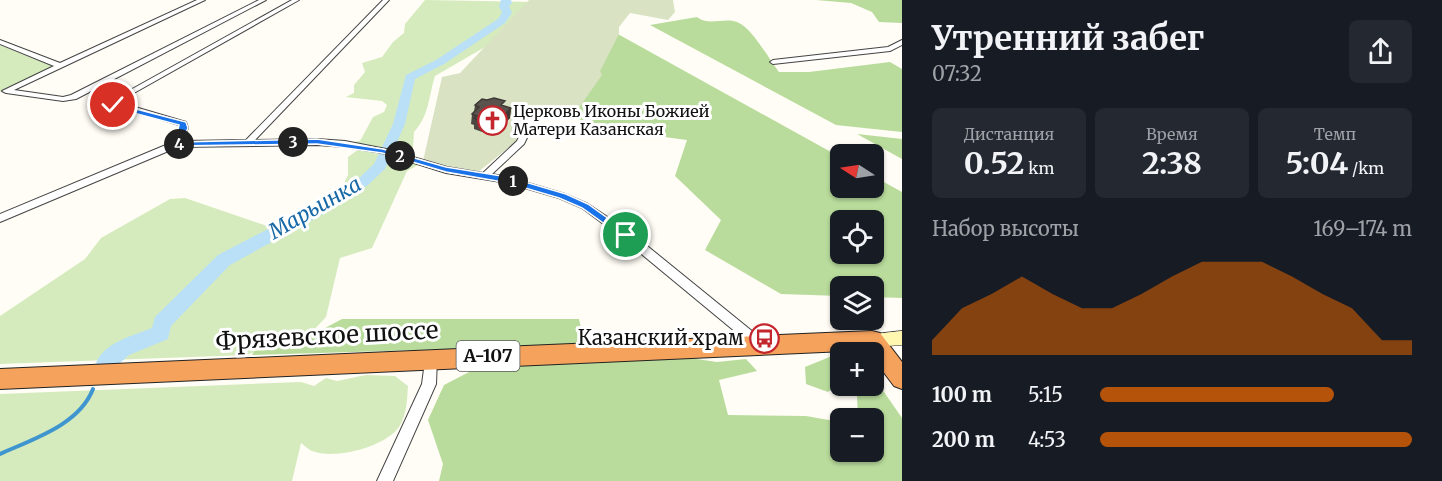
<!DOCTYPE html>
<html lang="ru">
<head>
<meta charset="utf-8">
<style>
  body { margin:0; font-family:Merriweather,serif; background:#242831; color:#f1f3f6; height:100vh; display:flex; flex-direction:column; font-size:22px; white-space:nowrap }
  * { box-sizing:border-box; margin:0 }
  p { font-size:20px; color:#9ea1a6 }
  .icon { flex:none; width:33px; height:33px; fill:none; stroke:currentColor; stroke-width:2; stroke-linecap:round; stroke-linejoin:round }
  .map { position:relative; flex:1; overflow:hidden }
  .side { display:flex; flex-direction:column; background:#171b24; width:540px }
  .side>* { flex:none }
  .needle { width:39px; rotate:282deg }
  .controls { position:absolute; left:830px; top:144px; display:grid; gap:12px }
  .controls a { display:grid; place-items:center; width:54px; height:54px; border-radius:9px; background:#171b24; box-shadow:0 2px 4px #0004; font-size:30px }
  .pin { position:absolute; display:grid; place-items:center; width:51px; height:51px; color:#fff; margin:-26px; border:3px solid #fff; border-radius:50%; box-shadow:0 2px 6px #0007 }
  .km { position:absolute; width:30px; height:30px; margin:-15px; border-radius:50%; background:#222; color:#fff; font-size:16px; line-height:30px; text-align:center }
  .round { display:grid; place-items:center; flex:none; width:63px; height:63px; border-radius:9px; background:#242831 }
  .headline { display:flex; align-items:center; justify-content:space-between; height:102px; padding:0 30px }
  h1 { font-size:33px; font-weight:700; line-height:45px }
  .stats { display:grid; grid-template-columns:repeat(3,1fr); gap:9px; height:102px; padding:6px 30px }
  .stats div { display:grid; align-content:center; border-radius:9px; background:#242831; text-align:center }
  .stats b { font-size:30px; font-weight:700 }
  .stats small { font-size:16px; font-weight:400 }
  .stats p { font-size:16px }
  .chart { height:168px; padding:12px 30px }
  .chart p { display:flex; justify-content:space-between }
  .chart svg { width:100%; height:108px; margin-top:6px; fill:#b45309; opacity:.7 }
  ul { padding:0 30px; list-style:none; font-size:20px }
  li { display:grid; grid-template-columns:96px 72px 1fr; align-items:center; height:45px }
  li i { height:15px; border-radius:8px; background:#b45309 }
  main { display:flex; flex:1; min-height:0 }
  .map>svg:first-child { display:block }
</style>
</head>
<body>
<main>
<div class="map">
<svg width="902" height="481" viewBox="0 0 902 481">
  <rect width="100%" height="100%" fill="#fffdf5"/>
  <g fill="#d5ebbd">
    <path d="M425,0L531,2L492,43L435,76C428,98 430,114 414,132L413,147L410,153L353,142L360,141L373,117L384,112L387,105L382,101L346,97L354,93V85L365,72L362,63L382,57L393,42L404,33L405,24Z"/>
    <path d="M0,45L54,67L0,92Z"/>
    <path d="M359,149L418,165L407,171L372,248L340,258L326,317L310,334L246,355L0,364V316L85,259L101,238L170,199L185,198L270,227L300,219L342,187L348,175V157Z"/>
    <path d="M366,375L395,376L408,386C407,399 407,415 399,427C385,447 335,460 312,451C309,450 304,445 301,443L292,481H0V394L301,382L314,386L326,378L337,381Z"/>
  </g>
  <g fill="#b9dc9c" fill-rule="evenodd">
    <path d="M816,0H902V23L879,22L872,12L851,3Z"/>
    <path d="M524,5L584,19L616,33L840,157V188H873V176L902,192V298L873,297V286H840V296L781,294L705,250L721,220L675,176L687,140C632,134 579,118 524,107L527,24ZM840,220H873V254H840Z"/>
    <path d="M697,17C709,27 726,16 739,23C753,30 769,59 779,72H809L890,62L902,69V132L836,125L650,25Z"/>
    <path d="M857,134L902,139V159Z"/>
    <path d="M342,319H579L585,345L252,355L259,343L310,336Z"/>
    <path d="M832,356L840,357V385L838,384L828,392L806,384L805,367Z"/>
    <path d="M690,358L717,362L746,359L757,371L719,380L728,415L806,416L840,422V452H873V418H858L857,396L842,386H873V376L902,418V481H439L443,464L428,420L444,385L471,371L508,365Z"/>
  </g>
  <path fill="#d9e3c4" d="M529,0H673L675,12L668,20L630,13L619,27V34L600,71L602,75L578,109L559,114L524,107L517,141L478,172L423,161L442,77L460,73Z"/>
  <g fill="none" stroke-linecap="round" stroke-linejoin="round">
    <path stroke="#3f96cf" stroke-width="4" d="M0,454C33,439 79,425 93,389"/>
    <path fill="#b9e0f7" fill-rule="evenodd" d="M501,0H511L512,3L509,6L512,13L505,23L444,64L415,79L405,124L385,169L368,185L336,207L230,265L171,326L168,339L129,355L113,369L106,372L99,369L96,363C105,342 132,336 152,328L155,317L218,255L326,199L358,179L374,164L393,124L406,75L436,60L498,19L502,13L499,6Z"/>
    <defs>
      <g id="street">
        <path d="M197,0H205L14,90L63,97L71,95L259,0H266L76,99L63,101L6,93L2,91L54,66L0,44V40L60,63Z"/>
        <path d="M292,0H299L118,102L186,122L188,128L182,141L246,140L383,0H389L255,140L317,139L345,141L386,149L447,167L483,173L517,141L528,119H534L535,121L524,144L492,174L508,177L565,194L588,204L630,232L763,340L765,344L763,348L759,349L755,348L622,238L582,208L559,198L507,183L446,173L382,153L345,147L317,145L178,147L0,222V214L173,142L180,128L179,125L107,103Z"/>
        <path d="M902,40V45L890,51L773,64L770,62L773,60L888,47Z"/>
        <path d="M431,352L436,354L437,358L436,384L393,481H377L422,384L426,354Z"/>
      </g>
      <path id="secondary" d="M902,331V345L872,347L866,345L864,340L866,335Z"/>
      <path id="highway" d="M872,331L880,333L902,362V389L894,386L873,358V352L867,350L0,389V369Z"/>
    </defs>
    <use href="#street" stroke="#444" stroke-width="2"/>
    <use href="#secondary" stroke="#333" stroke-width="1"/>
    <use href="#highway" stroke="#222" stroke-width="2"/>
    <use href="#street" fill="#fff" fill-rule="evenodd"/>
    <use href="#secondary" fill="#fff6b0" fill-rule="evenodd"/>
    <use href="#highway" fill="#f5a25d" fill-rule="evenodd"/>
  </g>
  <path fill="#4d4742" d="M475,105L504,106L511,108L510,118L504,124L498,122L485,133L474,129V125L471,124L472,114L474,112Z"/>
  <g fill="#3f3936">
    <path d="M511,108L510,118L504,124L505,114Z"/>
    <path d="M499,112L498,122L485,133V122Z"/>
  </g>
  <path fill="#5a524d" stroke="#3f3936" stroke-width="1.5" d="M494,98L505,101L501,105L511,108L505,114L499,112L485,122L474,118L477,116L472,114L479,107L475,105L482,99L487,100Z"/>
  <path fill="#1a73e8" stroke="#fff" stroke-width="1.5" d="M113,103L186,122L188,128L182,142L317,139L383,149L446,167L508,177L566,194L588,204L631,235L629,237H623L582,208L559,198L508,183L446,172L382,153L317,144L174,146L179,125L111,107Z"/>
  <defs>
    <symbol id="church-ring" viewBox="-11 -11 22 22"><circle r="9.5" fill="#fff" stroke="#c4262e" stroke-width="1.5"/><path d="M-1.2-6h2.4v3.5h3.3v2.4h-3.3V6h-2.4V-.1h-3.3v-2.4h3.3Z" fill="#c4262e"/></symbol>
    <symbol id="bus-ring" viewBox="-11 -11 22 22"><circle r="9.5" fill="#fff" stroke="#c4262e" stroke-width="1.5"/><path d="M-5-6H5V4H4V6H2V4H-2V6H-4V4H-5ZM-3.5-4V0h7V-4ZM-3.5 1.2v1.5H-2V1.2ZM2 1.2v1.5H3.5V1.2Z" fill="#c4262e"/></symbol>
  </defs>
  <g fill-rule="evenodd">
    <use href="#church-ring" x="476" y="104" width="33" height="33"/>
    <use href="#bus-ring" x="748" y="322" width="33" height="33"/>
  </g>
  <g text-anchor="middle" stroke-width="6" stroke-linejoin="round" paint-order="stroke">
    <g font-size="16" fill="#111" stroke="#fff" text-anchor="start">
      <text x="513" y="117">Церковь Иконы Божией<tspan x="513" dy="18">Матери Казанская</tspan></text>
    </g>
    <rect fill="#fff" stroke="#585858" stroke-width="1.5" x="456.5" y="341" width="63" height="30" rx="4.5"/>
    <g font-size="18" font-weight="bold" fill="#111">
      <text x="488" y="362">А-107</text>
    </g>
    <g font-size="20" fill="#111" stroke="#fff" text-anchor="end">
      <text x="744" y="345">Казанский храм</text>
    </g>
    <g font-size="21" font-style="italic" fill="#1768a6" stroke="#fff">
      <text transform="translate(315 208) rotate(-30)" y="7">Марьинка</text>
    </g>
    <g font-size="24" fill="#111" stroke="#fff">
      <text transform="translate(327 336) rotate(-3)" y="8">Фрязевское шоссе</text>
    </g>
  </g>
</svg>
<div class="controls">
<a><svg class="needle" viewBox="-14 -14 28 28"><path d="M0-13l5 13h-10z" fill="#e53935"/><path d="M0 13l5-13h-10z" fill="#9ea1a6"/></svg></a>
<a><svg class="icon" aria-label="locate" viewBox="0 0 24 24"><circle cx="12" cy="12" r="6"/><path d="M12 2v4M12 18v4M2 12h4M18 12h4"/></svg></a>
<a><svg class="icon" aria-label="layers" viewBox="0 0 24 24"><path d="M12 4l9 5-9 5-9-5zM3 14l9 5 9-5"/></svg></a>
<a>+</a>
<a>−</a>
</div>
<div class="pin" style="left:626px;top:235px;background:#1e9e55"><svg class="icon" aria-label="arrive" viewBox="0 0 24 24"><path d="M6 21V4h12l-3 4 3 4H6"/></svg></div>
<div class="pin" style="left:113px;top:105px;background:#d93025"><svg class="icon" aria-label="check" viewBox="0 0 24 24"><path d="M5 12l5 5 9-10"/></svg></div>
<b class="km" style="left:513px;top:181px">1</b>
<b class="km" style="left:400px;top:156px">2</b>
<b class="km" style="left:293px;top:142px">3</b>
<b class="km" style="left:179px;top:144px">4</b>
</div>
<section class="side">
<div class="headline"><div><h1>Утренний забег</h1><p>07:32</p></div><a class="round"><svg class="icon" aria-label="share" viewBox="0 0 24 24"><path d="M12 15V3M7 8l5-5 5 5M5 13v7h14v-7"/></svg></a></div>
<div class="stats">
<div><p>Дистанция</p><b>0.52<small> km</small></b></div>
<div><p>Время</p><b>2:38</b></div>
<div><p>Темп</p><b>5:04<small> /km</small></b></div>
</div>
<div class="chart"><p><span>Набор высоты</span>169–174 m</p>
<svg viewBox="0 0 160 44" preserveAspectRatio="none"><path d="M0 44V38L10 25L20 19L30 12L40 19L50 25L60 25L70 19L80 12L90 6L100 6L110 6L120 12L130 19L140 25L150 38L160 38V44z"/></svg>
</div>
<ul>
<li><b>100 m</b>5:15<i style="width:75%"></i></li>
<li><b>200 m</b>4:53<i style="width:100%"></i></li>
</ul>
</section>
</main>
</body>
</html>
